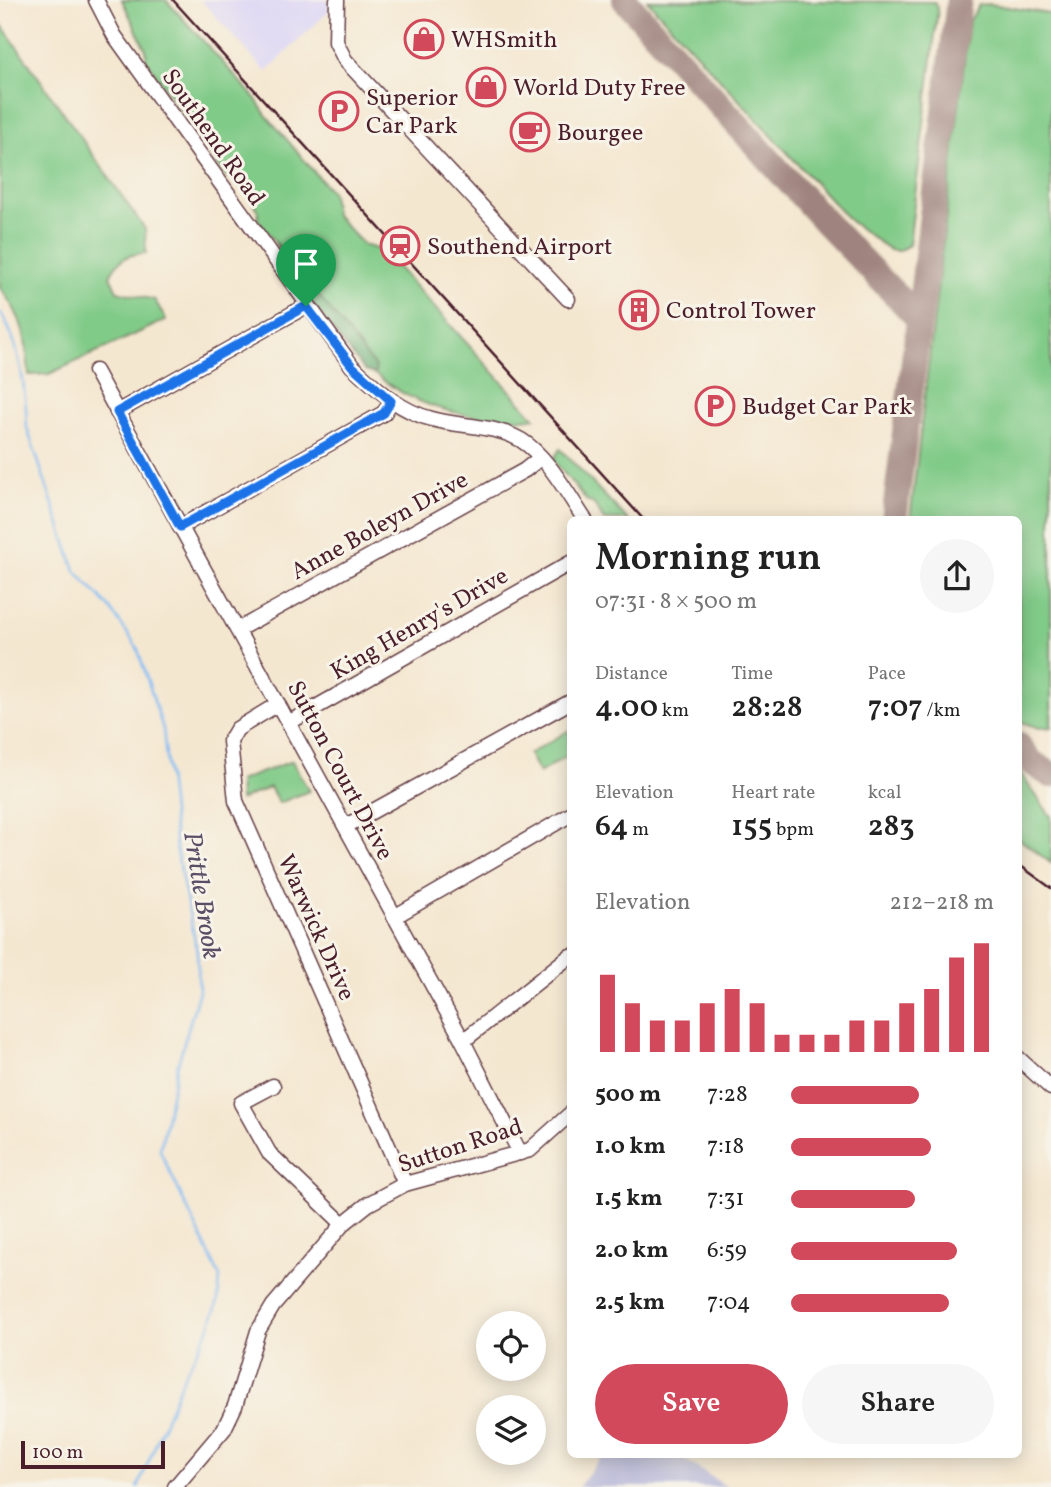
<!DOCTYPE html>
<html lang="en">
<head>
<meta charset="utf-8">
<style>
  body { margin:0; font-family:Vollkorn,serif; background:#f6f6f6; color:#222; height:100vh; display:flex; flex-direction:column; font-size:26px; white-space:nowrap }
  * { box-sizing:border-box; margin:0 }
  p { font-size:23px; color:#767676 }
  .icon { flex:none; width:38px; height:38px; fill:none; stroke:currentColor; stroke-width:2; stroke-linecap:round; stroke-linejoin:round }
  .map { position:relative; flex:1; overflow:hidden }
  .sheet { position:absolute; left:567px; top:516px; width:455px; height:942px; display:flex; flex-direction:column; background:#fff; border-radius:10px; box-shadow:0 4px 18px #0003 }
  .sheet>* { flex:none }
  .tools { position:absolute; left:476px; top:1311px; display:grid; gap:14px }
  .tools a { display:grid; place-items:center; width:70px; height:70px; border-radius:50%; background:#fff; box-shadow:0 4px 18px #0003; font-size:35px }
  .scale { position:absolute; left:21px; bottom:18px; width:144px; box-sizing:border-box; padding-left:7px; border:4px solid #4a1f2b; border-top:0; font-size:19px; line-height:24px; white-space:nowrap; color:#4a1f2b; -webkit-text-stroke:5px #f7f3e8; paint-order:stroke }
  .pin { position:absolute; display:grid; place-items:center; width:60px; height:60px; color:#fff; margin:-72px -30px; border-radius:50% 50% 50% 0; rotate:-45deg; box-shadow:0 0 7px #0007 }
  .pin .icon { rotate:45deg }
  .round { display:grid; place-items:center; flex:none; width:74px; height:74px; border-radius:37px; background:#f6f6f6 }
  .summary { display:flex; align-items:center; justify-content:space-between; height:119px; padding:0 28px }
  h1 { font-size:38px; font-weight:600; line-height:52px }
  .figures { display:grid; grid-template-columns:repeat(3,1fr); gap:10px; height:119px; padding:7px 28px }
  .figures div { display:grid; align-content:center }
  .figures b { font-size:30px; font-weight:600 }
  .figures small { font-size:19px; font-weight:400 }
  .figures p { font-size:19px }
  .chart { height:196px; padding:14px 28px }
  .chart p { display:flex; justify-content:space-between }
  .chart svg { width:100%; height:126px; margin-top:7px; stroke:#d1495b; stroke-width:6 }
  .action { display:flex; gap:14px; margin-top:auto; padding:14px 28px }
  .action a { flex:1; height:80px; border-radius:42px; background:#d1495b; color:#fff; font-size:28px; font-weight:600; line-height:80px; text-align:center }
  .action a+a { background:#f6f6f6; color:#222 }
  ul { padding:0 28px; list-style:none; font-size:23px }
  li { display:grid; grid-template-columns:112px 84px 1fr; align-items:center; height:52px }
  li i { height:18px; border-radius:9px; background:#d1495b }
  .map>svg:first-child { display:block }
</style>
</head>
<body>
<div class="map">
<svg width="1051" height="1487" viewBox="0 0 1051 1487">
  <rect width="100%" height="100%" fill="#f7f3e8"/>
  <filter id="ink" filterUnits="userSpaceOnUse"><feTurbulence type="fractalNoise" baseFrequency=".0143" numOctaves="2"/><feDisplacementMap in="SourceGraphic" scale="14" xChannelSelector="R" yChannelSelector="G"/><feConvolveMatrix kernelMatrix="1 2 1 2 8 2 1 2 1" color-interpolation-filters="sRGB"/></filter>
  <filter id="wash" filterUnits="userSpaceOnUse"><feTurbulence type="fractalNoise" baseFrequency=".00686" numOctaves="4" result="noise"/><feDisplacementMap in="SourceGraphic" scale="28" xChannelSelector="R" yChannelSelector="G"/><feGaussianBlur stdDeviation="1.57" result="paint"/><feColorMatrix in="noise" values="0 0 0 0 0 0 0 0 0 0 0 0 0 0 0 0 0 1.4 0 .05"/><feComposite in="paint" operator="in"/></filter>
  <g filter="url(#wash)">
    <rect width="100%" height="100%" fill="#f4e7d0"/>
    <path fill="#dcd6f6" d="M201,0H328L329,11L266,72Z"/>
    <path fill="#c2c2dc" d="M604,1454H676L727,1487H578Z"/>
    <g fill="#81cb88" stroke="#66755a" stroke-width="2">
      <path d="M122,0H166L255,98L266,115L332,193L335,215L364,245L383,251L535,418C476,421 421,412 375,374V368L319,296L303,270L280,248L258,220V211L237,177H226L146,60V50Z"/>
      <path d="M647,0L935,2L938,9L909,245L898,251L890,250L850,221Z"/>
      <path d="M990,4L1051,14V727L1039,728L1019,721L1018,520H910L969,22L979,5Z"/>
      <path d="M1,24L145,229L146,253C127,254 118,259 110,276L117,291L155,300L166,320L49,374L29,375C26,337 24,318 0,288Z"/>
      <path d="M560,449L628,520H604L594,504L587,501L553,460Z"/>
      <path d="M570,730V754L539,773L529,754Z"/>
      <path d="M292,761L309,791L279,803L270,787L240,800L239,781Z"/>
      <path d="M1019,771L1051,817V863L1019,839Z"/>
    </g>
    <path fill="#68af74" stroke="#596750" stroke-width="2" d="M274,241L303,270L319,296L376,368L375,374L365,371C332,329 297,289 274,241Z"/>
    <g fill="none" stroke-linecap="round" stroke-linejoin="round">
      <path stroke="#82bbf3" stroke-width="2.5" d="M0,312C20,342 26,392 27,428L75,570L109,607L137,647L163,729L176,849L197,951L199,991L176,1071L160,1151L220,1277L218,1301L210,1327L184,1375L138,1487"/>
      <g stroke="#9f837e" stroke-width="26">
        <path d="M625,0L827,224L918,318"/>
        <path d="M894,520L959,0"/>
        <path d="M1018,745L1031,762L1051,775"/>
      </g>
    </g>
  </g>
  <g filter="url(#ink)">
    <g fill="none" stroke-linecap="round" stroke-linejoin="round">
      <defs>
        <g id="minor">
          <path d="M96,0L114,35L352,366C376,388 399,411 432,419C461,427 495,425 521,440C548,457 567,493 585,520"/>
          <path d="M337,0L336,42L345,60L568,299"/>
          <path d="M95,371L463,1041L520,1153"/>
          <path d="M117,412L306,306"/>
          <path d="M180,527L384,413L391,401"/>
          <path d="M239,629L525,470L540,458"/>
          <path d="M278,704L237,729L230,741L236,801L405,1184"/>
          <path d="M290,722L570,563"/>
          <path d="M346,826L570,702"/>
          <path d="M394,917L570,815"/>
          <path d="M463,1041L570,956"/>
          <path d="M1018,1058L1051,1088"/>
          <path d="M273,1086L241,1103L269,1153L343,1224"/>
          <path d="M175,1487L224,1429L235,1406L258,1331L273,1306L343,1224L368,1204L405,1184L530,1150L570,1114"/>
        </g>
      </defs>
      <use href="#minor" stroke="#643d44" stroke-width="17"/>
      <use href="#minor" stroke="#fff" stroke-width="14"/>
      <g stroke="#4a1f2b" stroke-width="2.5">
        <path d="M173,0L644,520"/>
        <path d="M1018,864L1051,888"/>
      </g>
    </g>
  </g>
  <g fill="none" stroke-linecap="round" stroke-linejoin="round" filter="url(#ink)">
    <defs>
      <path id="route" d="M306,306L352,366L391,401L384,413L180,527L117,412Z"/>
    </defs>
    <use href="#route" stroke="#fff" stroke-width="14"/>
    <use href="#route" stroke="#1a73e8" stroke-width="9"/>
  </g>
  <defs>
    <symbol id="shop-ring" viewBox="-11 -11 22 22"><circle r="9.5" fill="#f7f3e8" stroke="#d1495b" stroke-width="1.5"/><path d="M-5-2.5h2.3a2.7 3.5 0 0 1 5.4 0H5L5.5 6h-11ZM-1.5-2.5h3a1.5 2.3 0 0 0-3 0Z" fill="#d1495b"/></symbol>
    <symbol id="parking-ring" viewBox="-11 -11 22 22"><circle r="9.5" fill="#f7f3e8" stroke="#d1495b" stroke-width="1.5"/><path d="M-3.5-5.5H1a3.5 3.5 0 0 1 0 7H-1V5.5H-3.5ZM-1-3.4V-.6H.8a1.4 1.4 0 0 0 0-2.8Z" fill="#d1495b"/></symbol>
    <symbol id="cafe-ring" viewBox="-11 -11 22 22"><circle r="9.5" fill="#f7f3e8" stroke="#d1495b" stroke-width="1.5"/><path d="M-5.5-4.5H6V0H3Q3 3.5 0 3.5H-2.5Q-5.5 3.5-5.5 0ZM3-3.2v2h1.7v-2ZM-6 4.5H4V6H-6Z" fill="#d1495b"/></symbol>
    <symbol id="station-ring" viewBox="-11 -11 22 22"><circle r="9.5" fill="#f7f3e8" stroke="#d1495b" stroke-width="1.5"/><path d="M-3-6H3Q5-6 5-4V2Q5 4 3 4L4.5 6H3L1.5 4h-3L-3 6H-4.5L-3 4Q-5 4-5 2V-4Q-5-6-3-6ZM-3.5-4v3h7v-3ZM-3.5 1v1.5H-2V1ZM2 1v1.5H3.5V1Z" fill="#d1495b"/></symbol>
    <symbol id="building-ring" viewBox="-11 -11 22 22"><circle r="9.5" fill="#f7f3e8" stroke="#d1495b" stroke-width="1.5"/><path d="M-4-6H4V6H1V3H-1V6H-4ZM-2.5-4.3h1.7v1.8h-1.7ZM.8-4.3h1.7v1.8H.8ZM-2.5-1h1.7V.8h-1.7ZM.8-1h1.7V.8H.8Z" fill="#d1495b"/></symbol>
  </defs>
  <g fill-rule="evenodd">
    <use href="#shop-ring" x="402" y="17" width="44" height="44"/>
    <use href="#shop-ring" x="464" y="65" width="44" height="44"/>
    <use href="#parking-ring" x="317" y="89" width="44" height="44"/>
    <use href="#cafe-ring" x="508" y="110" width="44" height="44"/>
    <use href="#station-ring" x="378" y="224" width="44" height="44"/>
    <use href="#building-ring" x="617" y="288" width="44" height="44"/>
    <use href="#parking-ring" x="693" y="384" width="44" height="44"/>
  </g>
  <g text-anchor="middle" stroke-width="6" stroke-linejoin="round" paint-order="stroke">
    <g font-size="24" fill="#4a1f2b" stroke="#f7f3e8" text-anchor="start">
      <text x="451" y="47">WHSmith</text>
      <text x="513" y="95">World Duty Free</text>
      <text x="366" y="105">Superior<tspan x="366" dy="28">Car Park</tspan></text>
      <text x="557" y="140">Bourgee</text>
      <text x="427" y="254">Southend Airport</text>
      <text x="666" y="318">Control Tower</text>
      <text x="742" y="414">Budget Car Park</text>
    </g>
    <g font-size="24" fill="#4a1f2b" stroke="#f7f3e8">
      <text transform="translate(214 137) rotate(55)" y="8">Southend Road</text>
      <text transform="translate(379 525) rotate(-29)" y="8">Anne Boleyn Drive</text>
      <text transform="translate(419 623) rotate(-30)" y="8">King Henry's Drive</text>
      <text transform="translate(341 770) rotate(62)" y="8">Sutton Court Drive</text>
      <text transform="translate(317 927) rotate(66)" y="8">Warwick Drive</text>
      <text transform="translate(460 1145) rotate(-18)" y="8">Sutton Road</text>
    </g>
    <g font-size="26" font-style="italic" fill="#5b4e67" stroke="#f7f3e8">
      <text transform="translate(203 895) rotate(81)" y="9">Prittle Brook</text>
    </g>
  </g>
</svg>
<div class="tools">
<a><svg class="icon" aria-label="locate" viewBox="0 0 24 24"><circle cx="12" cy="12" r="6"/><path d="M12 2v4M12 18v4M2 12h4M18 12h4"/></svg></a>
<a><svg class="icon" aria-label="layers" viewBox="0 0 24 24"><path d="M12 4l9 5-9 5-9-5zM3 14l9 5 9-5"/></svg></a>
</div>
<div class="scale">100 m</div>
<div class="pin" style="left:306px;top:306px;background:#1e9e55"><svg class="icon" aria-label="arrive" viewBox="0 0 24 24"><path d="M6 21V4h12l-3 4 3 4H6"/></svg></div>
<section class="sheet">
<div class="summary"><div><h1>Morning run</h1><p>07:31 · 8 × 500 m</p></div><a class="round"><svg class="icon" aria-label="share" viewBox="0 0 24 24"><path d="M12 15V3M7 8l5-5 5 5M5 13v7h14v-7"/></svg></a></div>
<div class="figures">
<div><p>Distance</p><b>4.00<small> km</small></b></div>
<div><p>Time</p><b>28:28</b></div>
<div><p>Pace</p><b>7:07<small> /km</small></b></div>
</div>
<div class="figures">
<div><p>Elevation</p><b>64<small> m</small></b></div>
<div><p>Heart rate</p><b>155<small> bpm</small></b></div>
<div><p>kcal</p><b>283</b></div>
</div>
<div class="chart"><p><span>Elevation</span>212–218 m</p>
<svg viewBox="0 0 160 44" preserveAspectRatio="none"><path d="M5 44V17M15 44V27M25 44V33M35 44V33M45 44V27M55 44V22M65 44V27M75 44V38M85 44V38M95 44V38M105 44V33M115 44V33M125 44V27M135 44V22M145 44V11M155 44V6"/></svg>
</div>
<ul>
<li><b>500 m</b>7:28<i style="width:63%"></i></li>
<li><b>1.0 km</b>7:18<i style="width:69%"></i></li>
<li><b>1.5 km</b>7:31<i style="width:61%"></i></li>
<li><b>2.0 km</b>6:59<i style="width:82%"></i></li>
<li><b>2.5 km</b>7:04<i style="width:78%"></i></li>
</ul>
<div class="action"><a>Save</a><a>Share</a></div>
</section>
</div>
</body>
</html>
